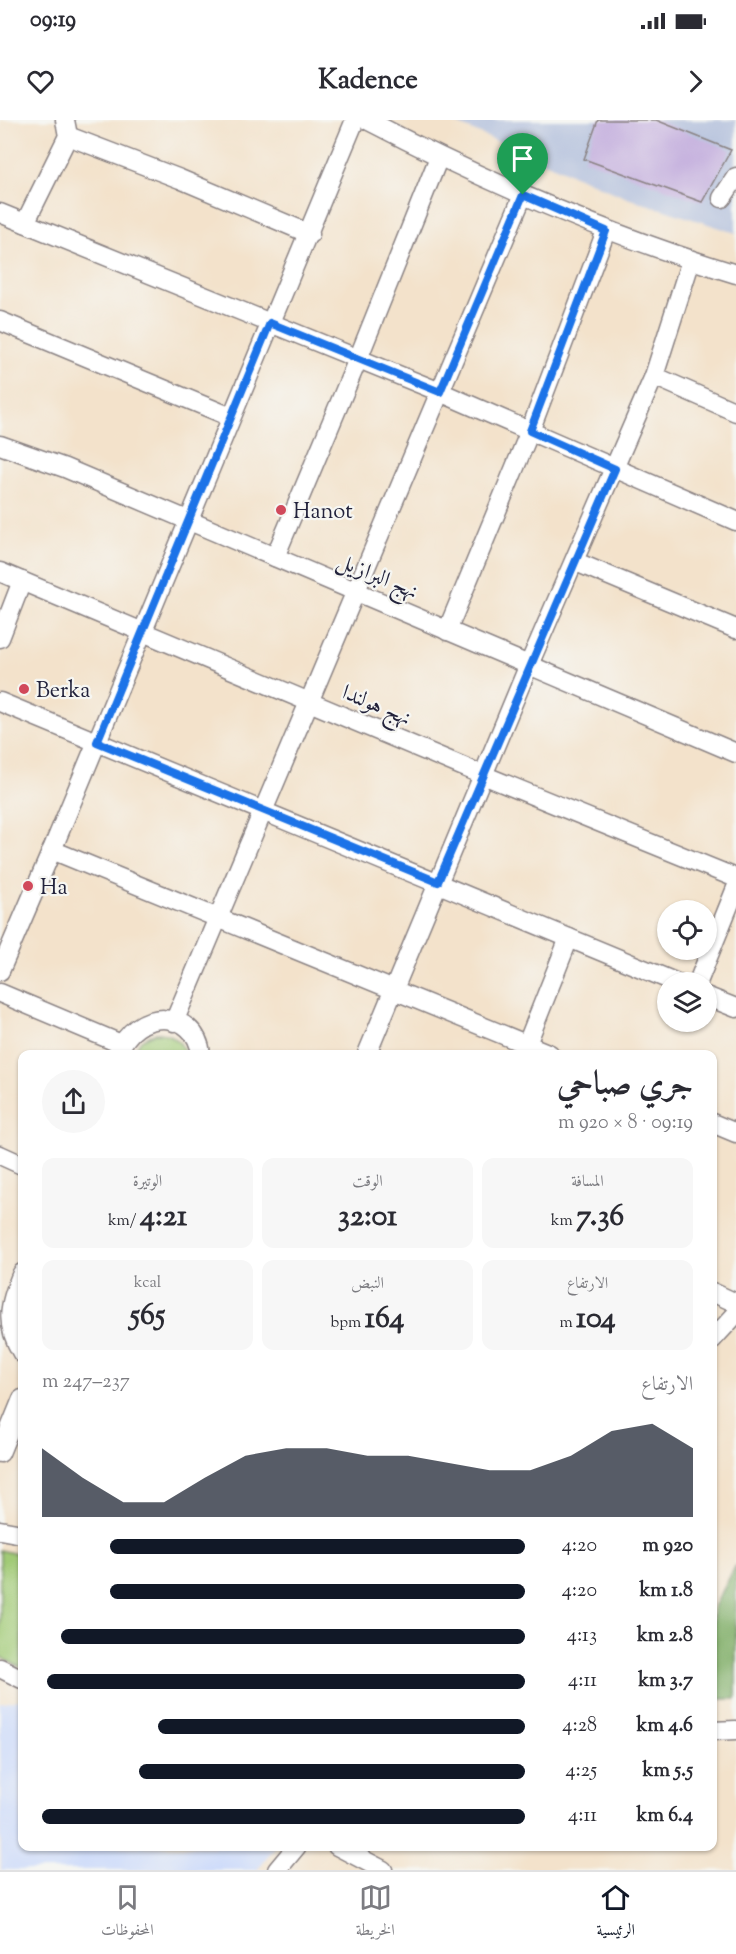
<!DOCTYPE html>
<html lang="ar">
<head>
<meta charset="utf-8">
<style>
  body { margin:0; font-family:"Sorts Mill Goudy",Amiri,serif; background:#f7f7f7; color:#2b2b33; direction:rtl; height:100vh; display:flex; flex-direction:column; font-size:22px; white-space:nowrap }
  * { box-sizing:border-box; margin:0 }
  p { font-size:20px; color:#7c7c81 }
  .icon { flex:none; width:33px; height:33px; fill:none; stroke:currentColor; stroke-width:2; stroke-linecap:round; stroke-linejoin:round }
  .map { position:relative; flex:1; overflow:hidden; direction:ltr }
  .drawer { position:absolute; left:18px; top:930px; width:699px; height:801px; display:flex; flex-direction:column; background:#fff; border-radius:12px; box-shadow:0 2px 4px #0004; direction:rtl }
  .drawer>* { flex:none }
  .fabs { position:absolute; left:657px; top:780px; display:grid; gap:12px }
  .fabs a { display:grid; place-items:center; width:60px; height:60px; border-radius:50%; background:#fff; box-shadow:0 2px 4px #0004; font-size:30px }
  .pin { position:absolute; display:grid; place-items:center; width:51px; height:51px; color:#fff; margin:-62px -26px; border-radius:50% 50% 50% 0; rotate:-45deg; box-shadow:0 0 6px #0007 }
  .pin .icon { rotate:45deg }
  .round { display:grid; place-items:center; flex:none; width:63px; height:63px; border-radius:32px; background:#f7f7f7 }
  .headline { display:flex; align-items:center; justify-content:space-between; height:102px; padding:0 24px }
  h1 { font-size:33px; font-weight:800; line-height:45px }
  .metrics { display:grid; grid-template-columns:repeat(3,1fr); gap:9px; height:102px; padding:6px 24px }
  .metrics div { display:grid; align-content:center; border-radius:12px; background:#f7f7f7; text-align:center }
  .metrics b { font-size:30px; font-weight:800 }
  .metrics small { font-size:16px; font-weight:400 }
  .metrics p { font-size:16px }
  .chart { height:168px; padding:12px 24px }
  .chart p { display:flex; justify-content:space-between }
  .chart svg { width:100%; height:108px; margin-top:6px; fill:#111827; opacity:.7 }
  ul { padding:0 24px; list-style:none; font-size:20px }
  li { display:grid; grid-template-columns:96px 72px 1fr; align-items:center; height:45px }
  li i { height:15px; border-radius:8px; background:#111827 }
  .status { display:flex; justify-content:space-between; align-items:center; height:42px; padding:0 30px; background:#fff; direction:ltr }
  .status svg { height:16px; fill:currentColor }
  header { display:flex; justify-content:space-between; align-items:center; height:78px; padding:0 24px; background:#fff; font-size:27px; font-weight:800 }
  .tabs { display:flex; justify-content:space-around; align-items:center; height:84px; border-top:2px solid #e1e1e2; background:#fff; font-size:16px; color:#7c7c81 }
  .tabs a { display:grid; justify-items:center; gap:3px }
  .tabs .active { color:#111827 }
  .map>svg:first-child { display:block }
</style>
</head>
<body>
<div class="status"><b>09:19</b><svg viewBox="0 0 49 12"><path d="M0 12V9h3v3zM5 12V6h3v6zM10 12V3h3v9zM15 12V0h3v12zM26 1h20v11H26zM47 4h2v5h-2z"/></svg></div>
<header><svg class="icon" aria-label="forward" viewBox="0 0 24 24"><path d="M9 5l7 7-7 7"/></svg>Kadence<svg class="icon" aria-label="heart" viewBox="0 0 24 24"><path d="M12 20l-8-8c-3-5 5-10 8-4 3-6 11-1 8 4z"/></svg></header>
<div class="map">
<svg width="736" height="1750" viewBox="0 0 736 1750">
  <rect width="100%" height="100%" fill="#f6f6f2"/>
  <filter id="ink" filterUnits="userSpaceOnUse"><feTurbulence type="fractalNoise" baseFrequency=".0167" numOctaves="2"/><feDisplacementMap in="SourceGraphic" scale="12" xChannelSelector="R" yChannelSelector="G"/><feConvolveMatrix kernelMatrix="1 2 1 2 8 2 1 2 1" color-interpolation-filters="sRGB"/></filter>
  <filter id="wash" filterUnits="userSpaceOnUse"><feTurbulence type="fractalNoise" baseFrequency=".008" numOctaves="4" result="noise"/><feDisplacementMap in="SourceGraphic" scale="24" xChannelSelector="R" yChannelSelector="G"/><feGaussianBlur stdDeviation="1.35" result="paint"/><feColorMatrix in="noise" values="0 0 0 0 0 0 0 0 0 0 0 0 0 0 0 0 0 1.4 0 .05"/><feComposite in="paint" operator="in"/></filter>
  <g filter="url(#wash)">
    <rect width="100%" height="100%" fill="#f3e2cb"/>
    <path fill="#cedbfa" d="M22,1579V1726L276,1727L257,1750H1L0,1584Z"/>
    <path fill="#b9c5de" d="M448,0H736V113L627,78Z"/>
    <g fill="#a1ca76" stroke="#627658" stroke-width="1.5">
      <path d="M156,913C171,913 181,920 185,934H132L141,920Z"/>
      <path d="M0,1430L22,1435V1548L0,1537Z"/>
    </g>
    <path fill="#80ae67" stroke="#516851" stroke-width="1.5" d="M736,1445V1579H713V1489Z"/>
    <g id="blocks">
      <path fill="#c7b4df" d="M598,0H656L731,30L702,82L584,39Z"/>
    </g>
  </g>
  <g filter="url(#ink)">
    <use href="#blocks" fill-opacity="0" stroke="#8a8283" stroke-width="1.5"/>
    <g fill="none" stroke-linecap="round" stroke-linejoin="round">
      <defs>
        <g id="minor">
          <path d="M367,0C486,62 608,115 736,154"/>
          <path d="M68,16L180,59L310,114"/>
          <path d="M722,78L736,57"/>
          <path d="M0,93L440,272L736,401"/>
          <path d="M25,103L68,16L65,0"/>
          <path d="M0,201L231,297"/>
          <path d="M654,256L736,292"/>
          <path d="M0,325L65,348L736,633"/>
          <path d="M275,437L358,239L439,37"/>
          <path d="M576,442L736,509"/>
          <path d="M0,452L483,655L736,758"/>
          <path d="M447,511L530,311L606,111"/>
          <path d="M0,518L22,461"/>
          <path d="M0,582L675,862"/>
          <path d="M52,730L355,0"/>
          <path d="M0,851L52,730L550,934"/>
          <path d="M698,862L736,768"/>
          <path d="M0,873L121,924"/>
          <path d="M706,876L736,888"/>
          <path d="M174,902L523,75"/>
          <path d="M118,934C134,887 196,888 201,934"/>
          <path d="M367,934L528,547L654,256L691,140"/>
          <path d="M523,934L569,818"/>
          <path d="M712,1003L736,1013"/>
          <path d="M0,1035L22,1045"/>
          <path d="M22,1153C9,1184 4,1203 22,1233"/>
          <path d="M712,1172L736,1183"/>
          <path d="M712,1220L736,1194"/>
          <path d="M0,1333L22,1279"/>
          <path d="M0,1410L22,1414"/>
          <path d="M0,1548L22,1559"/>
          <path d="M712,1611L736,1610"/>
          <path d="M337,1726L383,1750"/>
          <path d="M277,1750L297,1726"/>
        </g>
      </defs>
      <use href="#minor" stroke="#8a8283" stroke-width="21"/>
      <use href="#minor" stroke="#fff" stroke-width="18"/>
    </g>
  </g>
  <g fill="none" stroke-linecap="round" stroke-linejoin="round" filter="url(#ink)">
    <defs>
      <path id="route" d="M523,75L606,111L530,311L615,349L438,762L97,622L270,203L440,272Z"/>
    </defs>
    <use href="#route" stroke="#fff" stroke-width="12"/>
    <use href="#route" stroke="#1a73e8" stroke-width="8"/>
  </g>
  <g fill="#d1495b" stroke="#f6f6f2" stroke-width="2">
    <circle cx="281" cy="390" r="6"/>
    <circle cx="24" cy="569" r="6"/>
    <circle cx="28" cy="766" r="6"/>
  </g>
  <g text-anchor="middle" stroke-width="4.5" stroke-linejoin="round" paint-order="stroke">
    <g font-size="22" fill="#22223b" stroke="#f6f6f2" text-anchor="start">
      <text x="293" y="398">Hanot</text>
      <text x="36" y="577">Berka</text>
      <text x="40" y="774">Ha</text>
    </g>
    <g font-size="22" fill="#22223b" stroke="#f6f6f2">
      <text transform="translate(378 455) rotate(23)" y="8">نهج البرازيل</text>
      <text transform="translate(377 584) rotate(23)" y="8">نهج هولندا</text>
    </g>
  </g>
</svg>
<div class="fabs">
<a><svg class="icon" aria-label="locate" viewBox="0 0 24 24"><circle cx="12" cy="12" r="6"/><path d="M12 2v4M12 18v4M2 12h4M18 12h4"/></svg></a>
<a><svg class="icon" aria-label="layers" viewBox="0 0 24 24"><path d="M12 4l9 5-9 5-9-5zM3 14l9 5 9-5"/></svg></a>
</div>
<div class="pin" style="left:523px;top:75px;background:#1e9e55"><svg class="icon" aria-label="arrive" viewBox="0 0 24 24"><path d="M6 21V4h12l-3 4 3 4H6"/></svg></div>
<section class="drawer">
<div class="headline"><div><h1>جري صباحي</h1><p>09:19 · 8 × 920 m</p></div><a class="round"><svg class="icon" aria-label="share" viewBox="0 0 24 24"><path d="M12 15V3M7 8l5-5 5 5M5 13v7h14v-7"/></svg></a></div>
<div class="metrics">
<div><p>المسافة</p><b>7.36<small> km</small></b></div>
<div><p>الوقت</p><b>32:01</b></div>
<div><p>الوتيرة</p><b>4:21<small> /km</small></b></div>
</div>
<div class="metrics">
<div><p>الارتفاع</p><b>104<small> m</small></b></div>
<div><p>النبض</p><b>164<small> bpm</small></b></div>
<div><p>kcal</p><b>565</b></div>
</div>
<div class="chart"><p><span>الارتفاع</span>237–247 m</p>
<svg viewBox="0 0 160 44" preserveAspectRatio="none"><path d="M0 44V16L10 28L20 38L30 38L40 28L50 19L60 16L70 16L80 19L90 19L100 22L110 25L120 25L130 19L140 9L150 6L160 16V44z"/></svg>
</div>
<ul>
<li><b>920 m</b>4:20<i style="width:86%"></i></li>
<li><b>1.8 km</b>4:20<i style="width:86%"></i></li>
<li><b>2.8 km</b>4:13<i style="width:96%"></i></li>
<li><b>3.7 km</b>4:11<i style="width:99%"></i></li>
<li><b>4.6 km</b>4:28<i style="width:76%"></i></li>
<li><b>5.5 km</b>4:25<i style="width:80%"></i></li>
<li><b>6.4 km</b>4:11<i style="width:100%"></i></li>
</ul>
</section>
</div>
<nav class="tabs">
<a class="active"><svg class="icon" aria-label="home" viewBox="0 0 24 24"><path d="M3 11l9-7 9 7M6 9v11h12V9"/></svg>الرئيسية</a>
<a><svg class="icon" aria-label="map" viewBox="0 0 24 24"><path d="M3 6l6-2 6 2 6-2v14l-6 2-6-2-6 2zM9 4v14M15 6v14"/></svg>الخريطة</a>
<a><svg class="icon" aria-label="saved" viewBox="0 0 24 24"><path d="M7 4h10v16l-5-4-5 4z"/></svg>المحفوظات</a>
</nav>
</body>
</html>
